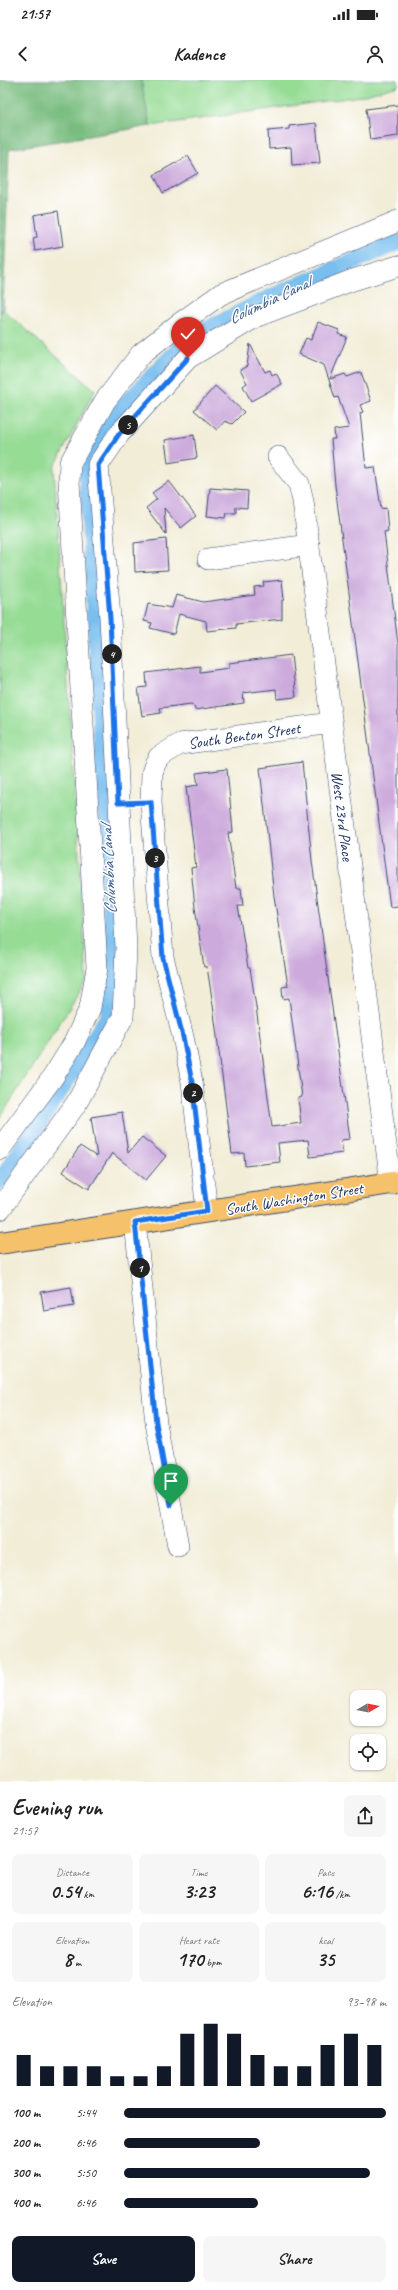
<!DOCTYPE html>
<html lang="en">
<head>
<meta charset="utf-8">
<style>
  body { margin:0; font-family:Caveat,sans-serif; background:#f6f6f6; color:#222; height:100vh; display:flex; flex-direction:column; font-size:15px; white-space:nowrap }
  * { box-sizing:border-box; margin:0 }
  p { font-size:13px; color:#767676 }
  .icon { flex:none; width:22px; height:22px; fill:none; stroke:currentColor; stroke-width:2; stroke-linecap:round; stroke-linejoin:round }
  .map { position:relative; height:1702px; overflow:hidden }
  .drawer { display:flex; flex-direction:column; background:#fff; flex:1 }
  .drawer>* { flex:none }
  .needle { width:26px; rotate:81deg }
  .buttons { position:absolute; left:350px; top:1610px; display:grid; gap:8px }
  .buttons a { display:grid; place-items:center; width:36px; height:36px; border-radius:8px; background:#fff; box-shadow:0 1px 3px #0004; font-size:20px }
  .pin { position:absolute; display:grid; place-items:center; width:34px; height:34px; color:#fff; margin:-41px -17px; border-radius:50% 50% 50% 0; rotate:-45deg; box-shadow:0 0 4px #0007 }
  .pin .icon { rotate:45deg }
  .km { position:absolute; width:20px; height:20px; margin:-10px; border-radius:50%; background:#222; color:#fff; font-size:11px; line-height:20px; text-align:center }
  .round { display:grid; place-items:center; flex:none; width:42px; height:42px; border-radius:8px; background:#f6f6f6 }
  .headline { display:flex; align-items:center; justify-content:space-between; height:68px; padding:0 12px }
  h1 { font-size:22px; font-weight:700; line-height:30px }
  .stats { display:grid; grid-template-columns:repeat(3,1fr); gap:6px; height:68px; padding:4px 12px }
  .stats div { display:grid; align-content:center; border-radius:8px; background:#f6f6f6; text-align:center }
  .stats b { font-size:20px; font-weight:700 }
  .stats small { font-size:11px; font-weight:400 }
  .stats p { font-size:11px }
  .chart { height:112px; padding:8px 12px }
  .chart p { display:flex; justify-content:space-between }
  .chart svg { width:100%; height:72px; margin-top:4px; stroke:#111827; stroke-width:6 }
  .cta { display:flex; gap:8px; margin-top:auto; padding:8px 12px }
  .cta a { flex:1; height:46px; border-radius:8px; background:#111827; color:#fff; font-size:16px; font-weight:700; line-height:46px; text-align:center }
  .cta a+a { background:#f6f6f6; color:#222 }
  ul { padding:0 12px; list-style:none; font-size:13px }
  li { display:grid; grid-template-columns:64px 48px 1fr; align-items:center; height:30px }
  li i { height:10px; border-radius:5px; background:#111827 }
  .status { display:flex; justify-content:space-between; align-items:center; height:28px; padding:0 20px; background:#fff; direction:ltr }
  .status svg { height:11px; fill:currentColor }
  header { display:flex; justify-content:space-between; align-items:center; height:52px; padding:0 12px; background:#fff; font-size:18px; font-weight:700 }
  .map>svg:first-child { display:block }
</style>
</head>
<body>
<div class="status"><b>21:57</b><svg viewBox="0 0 49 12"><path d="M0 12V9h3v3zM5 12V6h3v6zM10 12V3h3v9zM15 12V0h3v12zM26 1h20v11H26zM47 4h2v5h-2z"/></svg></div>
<header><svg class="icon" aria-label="back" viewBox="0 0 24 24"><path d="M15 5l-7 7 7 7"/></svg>Kadence<svg class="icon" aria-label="person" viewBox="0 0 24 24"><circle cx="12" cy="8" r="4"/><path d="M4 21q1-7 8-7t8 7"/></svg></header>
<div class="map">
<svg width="398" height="1702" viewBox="0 0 398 1702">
  <rect width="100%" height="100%" fill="#fff"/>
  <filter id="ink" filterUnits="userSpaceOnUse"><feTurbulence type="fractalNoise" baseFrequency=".025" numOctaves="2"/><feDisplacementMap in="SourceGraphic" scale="8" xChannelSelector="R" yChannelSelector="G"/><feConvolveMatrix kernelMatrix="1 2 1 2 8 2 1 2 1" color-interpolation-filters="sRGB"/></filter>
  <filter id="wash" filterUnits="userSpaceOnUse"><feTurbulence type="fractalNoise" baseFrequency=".012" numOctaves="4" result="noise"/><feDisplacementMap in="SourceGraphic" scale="16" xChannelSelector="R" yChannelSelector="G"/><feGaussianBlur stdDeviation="0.9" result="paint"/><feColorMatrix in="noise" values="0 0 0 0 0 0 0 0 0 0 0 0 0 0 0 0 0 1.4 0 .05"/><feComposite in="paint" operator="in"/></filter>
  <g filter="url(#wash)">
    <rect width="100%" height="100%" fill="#f2edd7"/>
    <g fill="#96dc95" stroke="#58867a">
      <path d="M141,0H398V6L362,16L150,46Z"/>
      <path d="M3,230L95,310L54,388L87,900L0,1038V233Z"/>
    </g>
    <path fill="#78bc7e" stroke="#4a766e" d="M0,0H141L150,46L9,69L3,230L0,233Z"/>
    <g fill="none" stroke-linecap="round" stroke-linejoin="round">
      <path stroke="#78beef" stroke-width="17" d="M0,1102L109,936L113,869L86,375L112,338L190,258L271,217L398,162"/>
    </g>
    <g id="blocks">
      <g fill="#ccaadc">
        <path d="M398,25V56L370,60L366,29Z"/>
        <path d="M316,43L320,83L292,85L291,67L269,69L268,51L289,49V46Z"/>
        <path d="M188,76L198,93L163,113L154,95Z"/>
        <path d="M58,131L63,166L35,171L33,158L37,157L34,135Z"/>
        <path d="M318,242L339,250L338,254L347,257L330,299L345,294L347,297L361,292L371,321L360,325L363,332L360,333L366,388L375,387L381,429L386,428L388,451L384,452L398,564V826L390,827L335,405L331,359H335L334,350L349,348L338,317L335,318L324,285L299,274L306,258L311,260Z"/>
        <path d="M250,264L265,292L270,290L272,295L276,293L282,304L251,321L243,306L247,303L240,290L247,286Z"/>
        <path d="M215,306L244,332L232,344L225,341L217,350L194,330Z"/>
        <path d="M194,355L197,378L168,383L165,360Z"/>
        <path d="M169,401L196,436L181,448L164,428L166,454L146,428L157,419L152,413Z"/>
        <path d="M210,408L248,411L247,428L236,427V433H227L226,438L207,436Z"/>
        <path d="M166,459L168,490L135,492L134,463Z"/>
        <path d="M282,500L284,520H282V539L236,544V548L207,551L206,541L179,534L174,554L150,548L152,543L144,541L148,524L172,528L176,515L203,522L255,515L254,507L264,506L263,502Z"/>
        <path d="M291,575L296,617L277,619L276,609L243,613L244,623L195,630L194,626L191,624L160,628L161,633L142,636L138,608L147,607L146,593L200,586V592L229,588V583Z"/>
        <path d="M302,682L312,781L350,1059L341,1060L343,1073L310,1077L308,1060L278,1063L280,1082L245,1086L244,1073L232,1074L213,925L207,887H204L195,827L191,788L196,787L186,707L198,705L196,693L227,689L233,752L228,753L236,808H241L243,826H238L248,888H250L256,927L272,1047L301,1043L298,1018L302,1017L289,918L283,919L282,907L288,906L274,816L260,688Z"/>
        <path d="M122,1032L128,1073L142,1057L166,1076L146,1100L112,1073L89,1109L63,1092L80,1066L97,1077L91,1037Z"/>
        <path d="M71,1207L74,1226L44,1231L41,1212Z"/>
      </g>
    </g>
  </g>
  <g filter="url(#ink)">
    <use href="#blocks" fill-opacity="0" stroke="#3b4c70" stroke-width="1"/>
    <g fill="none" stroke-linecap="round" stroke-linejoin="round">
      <defs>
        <g id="minor">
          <path d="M278,377L299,404L303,421L391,1104"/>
          <path d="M208,479L309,465"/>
          <path d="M0,1069L53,997L74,963L90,928L97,888L69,401L70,383L105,321L141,274L179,244L221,214L398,141"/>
          <path d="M0,1129L76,1024L123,937L126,868L110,538L98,385L119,354L188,278L255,237L353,200L398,186"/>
          <path d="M207,1131L192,1002L183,957L163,877L151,722L152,693L155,684L159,677L180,664L331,643"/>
          <path d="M135,1142L156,1343L178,1466"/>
        </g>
        <path id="major" d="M0,1163L398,1102"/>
      </defs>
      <use href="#minor" stroke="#3b4c70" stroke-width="22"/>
      <use href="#major" stroke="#3b4c70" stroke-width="24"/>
      <use href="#minor" stroke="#fff" stroke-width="21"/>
      <use href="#major" stroke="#f5c16b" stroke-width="22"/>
    </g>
  </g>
  <g fill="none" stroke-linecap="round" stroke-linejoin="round" filter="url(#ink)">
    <defs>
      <path id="route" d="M171,1425L156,1343L135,1142L207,1131L192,1002L183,957L163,878L151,722L118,723L110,538L98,385L119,354L188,278"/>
    </defs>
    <use href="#route" stroke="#fff" stroke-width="8"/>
    <use href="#route" stroke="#1a73e8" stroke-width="5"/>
  </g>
  <g text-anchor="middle" stroke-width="3" stroke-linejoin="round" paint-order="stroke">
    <g font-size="16" fill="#1b2f5e" stroke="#fff">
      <text transform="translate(244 655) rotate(-8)" y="6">South Benton Street</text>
      <text transform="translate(343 736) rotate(83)" y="6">West 23rd Place</text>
      <text transform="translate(294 1118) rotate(-9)" y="6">South Washington Street</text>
    </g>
    <g font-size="17" font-style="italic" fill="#375a8a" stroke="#fff">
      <text transform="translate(269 220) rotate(-25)" y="6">Columbia Canal</text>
      <text transform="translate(108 790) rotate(-93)" y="6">Columbia Canal</text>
    </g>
  </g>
</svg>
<div class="buttons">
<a><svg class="needle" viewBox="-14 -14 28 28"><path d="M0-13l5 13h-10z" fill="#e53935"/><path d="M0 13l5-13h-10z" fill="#767676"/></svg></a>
<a><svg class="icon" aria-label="locate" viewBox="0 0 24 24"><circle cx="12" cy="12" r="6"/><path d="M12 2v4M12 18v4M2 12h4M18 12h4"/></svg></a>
</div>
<div class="pin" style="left:171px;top:1425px;background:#1e9e55"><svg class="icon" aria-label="arrive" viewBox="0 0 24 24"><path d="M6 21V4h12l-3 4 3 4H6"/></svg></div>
<div class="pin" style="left:188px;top:278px;background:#d93025"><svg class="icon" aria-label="check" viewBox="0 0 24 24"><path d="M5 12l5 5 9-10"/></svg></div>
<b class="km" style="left:140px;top:1188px">1</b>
<b class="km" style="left:193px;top:1013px">2</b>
<b class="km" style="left:155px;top:778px">3</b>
<b class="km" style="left:112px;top:574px">4</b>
<b class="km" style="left:128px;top:345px">5</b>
</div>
<section class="drawer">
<div class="headline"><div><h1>Evening run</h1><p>21:57</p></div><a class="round"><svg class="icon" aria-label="share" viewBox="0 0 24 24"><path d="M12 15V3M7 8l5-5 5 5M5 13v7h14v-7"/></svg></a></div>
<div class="stats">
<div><p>Distance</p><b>0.54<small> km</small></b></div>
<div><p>Time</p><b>3:23</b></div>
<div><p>Pace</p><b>6:16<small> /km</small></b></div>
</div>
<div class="stats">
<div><p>Elevation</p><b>8<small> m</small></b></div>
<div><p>Heart rate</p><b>170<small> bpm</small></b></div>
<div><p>kcal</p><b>35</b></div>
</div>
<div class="chart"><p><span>Elevation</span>93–98 m</p>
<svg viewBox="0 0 160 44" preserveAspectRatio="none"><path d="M5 44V25M15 44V32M25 44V32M35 44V32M45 44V38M55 44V38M65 44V32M75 44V12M85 44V6M95 44V12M105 44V25M115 44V32M125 44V32M135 44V19M145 44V12M155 44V19"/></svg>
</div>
<ul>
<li><b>100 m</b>5:44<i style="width:100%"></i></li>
<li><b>200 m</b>6:46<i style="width:52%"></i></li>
<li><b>300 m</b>5:50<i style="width:94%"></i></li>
<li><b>400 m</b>6:46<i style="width:51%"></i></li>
</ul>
<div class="cta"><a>Save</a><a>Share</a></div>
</section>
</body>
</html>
